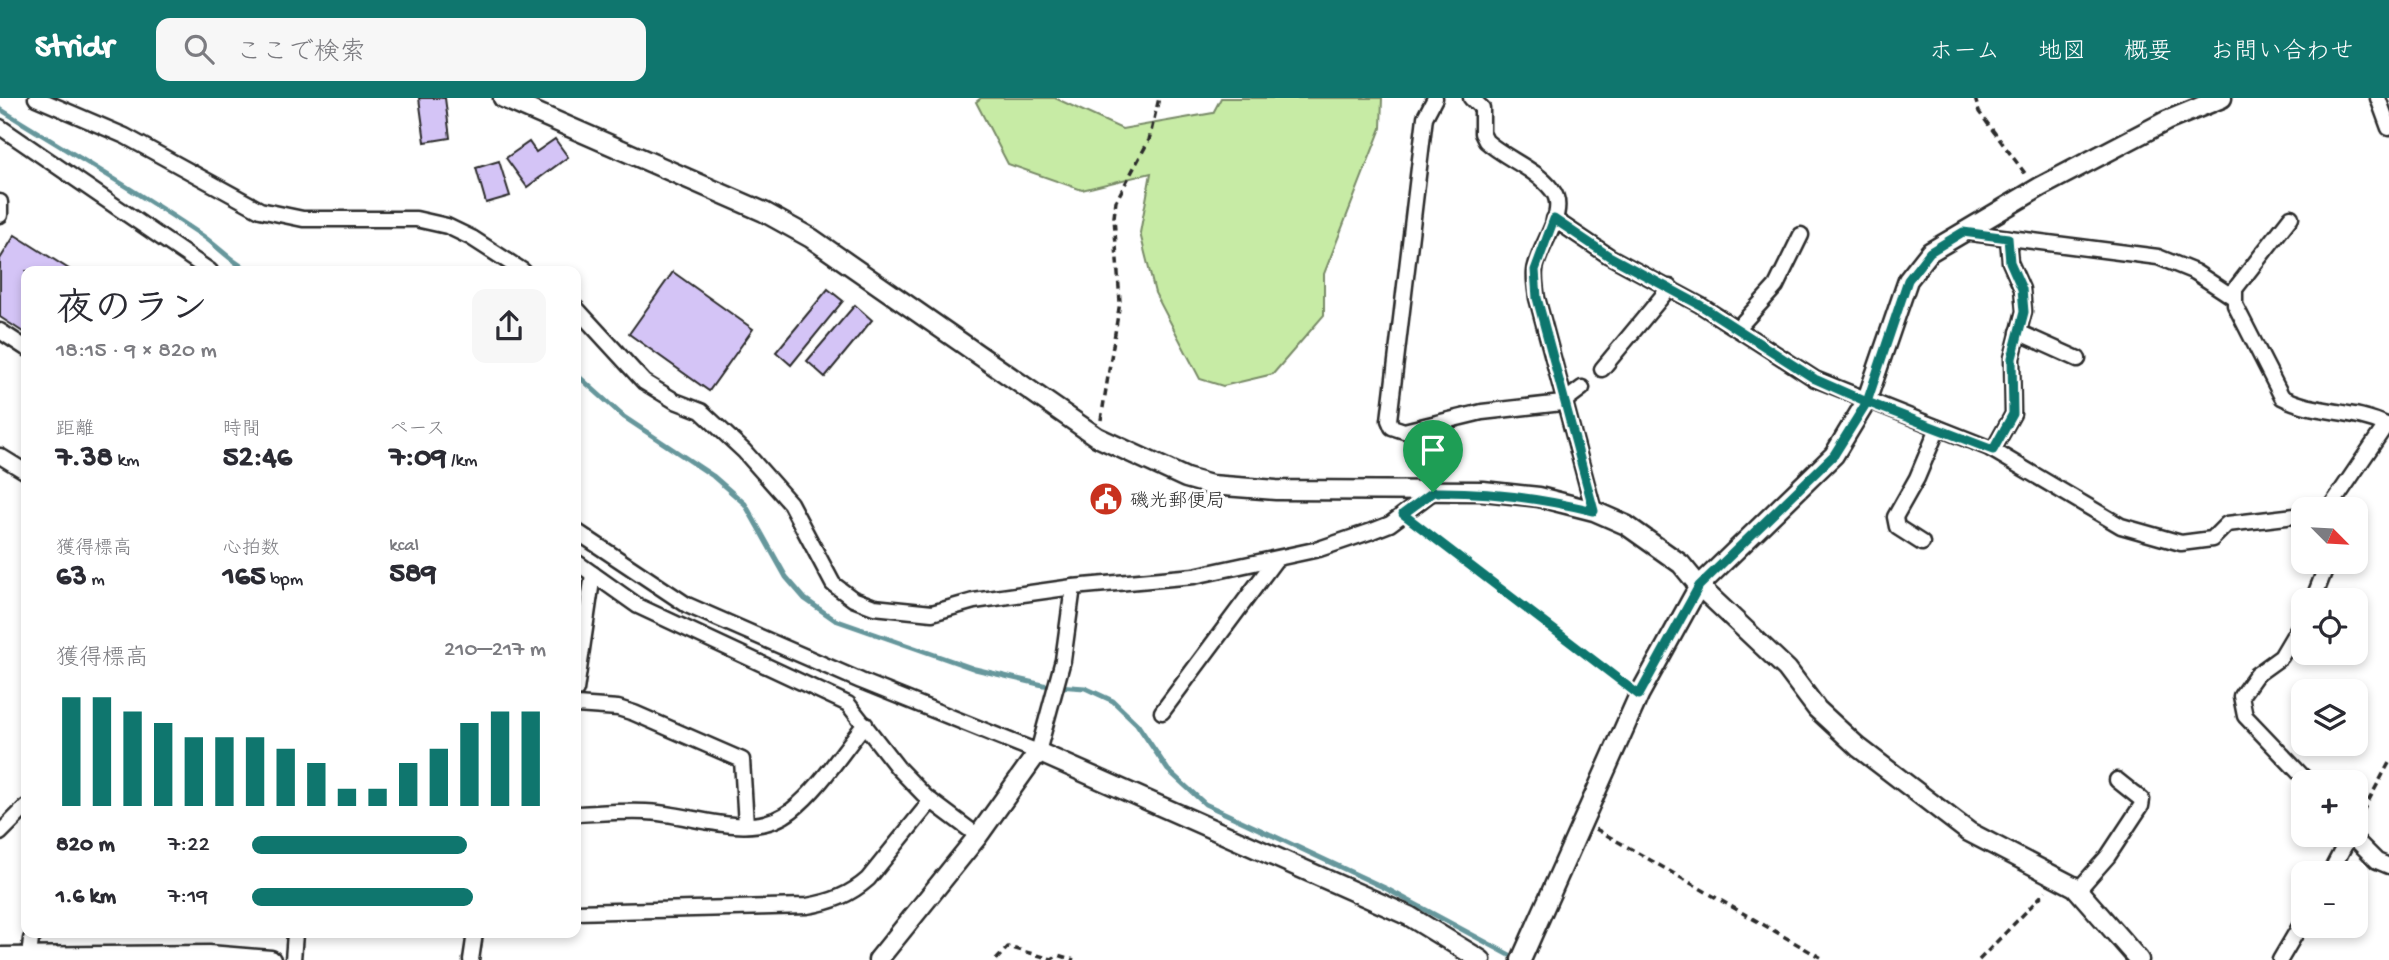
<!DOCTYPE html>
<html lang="ja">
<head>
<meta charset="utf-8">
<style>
  body { margin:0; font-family:"Gochi Hand","Klee One",sans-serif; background:#f7f7f7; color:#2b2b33; height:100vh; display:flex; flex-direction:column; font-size:26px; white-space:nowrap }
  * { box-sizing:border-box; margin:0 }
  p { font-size:23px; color:#7c7c81 }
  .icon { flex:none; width:38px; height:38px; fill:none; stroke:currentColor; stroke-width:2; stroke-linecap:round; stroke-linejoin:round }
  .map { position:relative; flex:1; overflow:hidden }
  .sheet { position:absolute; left:21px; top:168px; width:560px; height:672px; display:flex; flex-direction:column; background:#fff; border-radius:14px; box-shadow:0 4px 10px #0003 }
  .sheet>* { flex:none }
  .needle { width:46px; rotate:114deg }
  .tools { position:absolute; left:2291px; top:399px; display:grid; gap:14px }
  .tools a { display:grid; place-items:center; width:77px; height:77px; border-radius:14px; background:#fff; box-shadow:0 4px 10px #0003; font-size:35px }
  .pin { position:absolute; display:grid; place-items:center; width:60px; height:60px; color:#fff; margin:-72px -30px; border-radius:50% 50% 50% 0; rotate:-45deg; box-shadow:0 0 7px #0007 }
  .pin .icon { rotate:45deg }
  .round { display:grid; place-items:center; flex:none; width:74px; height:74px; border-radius:14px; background:#f7f7f7 }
  .head { display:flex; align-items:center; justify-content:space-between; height:119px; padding:0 35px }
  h1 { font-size:38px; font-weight:800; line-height:52px }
  .metrics { display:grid; grid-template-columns:repeat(3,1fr); gap:10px; height:119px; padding:7px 35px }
  .metrics div { display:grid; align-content:center }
  .metrics b { font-size:30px; font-weight:800 }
  .metrics small { font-size:19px; font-weight:400 }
  .metrics p { font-size:19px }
  .chart { height:196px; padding:14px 35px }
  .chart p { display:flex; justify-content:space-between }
  .chart svg { width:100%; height:126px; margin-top:7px; stroke:#0f766e; stroke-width:6 }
  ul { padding:0 35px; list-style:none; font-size:23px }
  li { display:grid; grid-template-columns:112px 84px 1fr; align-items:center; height:52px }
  li i { height:18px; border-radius:9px; background:#0f766e }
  header { display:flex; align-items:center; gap:42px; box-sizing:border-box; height:98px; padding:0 35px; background:#0f766e; color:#fff }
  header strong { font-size:33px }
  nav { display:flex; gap:38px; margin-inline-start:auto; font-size:24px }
  .search { width:490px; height:63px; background:#f7f7f7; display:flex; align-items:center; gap:18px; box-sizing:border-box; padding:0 24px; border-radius:14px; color:#7c7c81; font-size:26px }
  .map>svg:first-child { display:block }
</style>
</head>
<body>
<header>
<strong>Stridr</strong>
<div class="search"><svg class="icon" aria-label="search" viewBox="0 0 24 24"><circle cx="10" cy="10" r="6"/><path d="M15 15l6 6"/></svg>ここで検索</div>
<nav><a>ホーム</a><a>地図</a><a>概要</a><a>お問い合わせ</a></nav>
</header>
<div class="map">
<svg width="2389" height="862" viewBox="0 0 2389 862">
  <rect width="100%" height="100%" fill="#fff"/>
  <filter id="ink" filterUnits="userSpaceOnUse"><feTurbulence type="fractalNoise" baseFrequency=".0143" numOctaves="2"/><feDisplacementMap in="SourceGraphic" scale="14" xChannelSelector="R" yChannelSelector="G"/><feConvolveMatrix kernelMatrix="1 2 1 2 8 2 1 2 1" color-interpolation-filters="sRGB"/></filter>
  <g filter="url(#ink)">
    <path fill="#c7eba5" stroke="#798b68" stroke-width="2" d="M981,0H1055L1122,31L1213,15L1221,0H1382L1381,30L1324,176V217L1273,276L1223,288L1200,281L1155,195L1140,135L1151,75L1082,92L1008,66L976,4Z"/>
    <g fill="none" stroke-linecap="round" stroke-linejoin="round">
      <g stroke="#66979c" stroke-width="5">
        <path d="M0,11C67,53 135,92 200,136C217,147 234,167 251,173"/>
        <path d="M576,276L624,319L713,378L745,406L786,479L805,501L835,522L975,571L1043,587L1085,590L1113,603L1137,626L1168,672L1205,706L1385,790L1519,862"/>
      </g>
    </g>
    <g fill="#d4c4f6" stroke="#2b2b2b" stroke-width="2">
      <path d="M419,0H445L450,40L425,44Z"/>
      <path d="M555,41L568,59L527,89L506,60L529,44L536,54Z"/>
      <path d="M499,63L510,98L486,105L476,70Z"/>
      <path d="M15,137L72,173H26V236L0,219V161Z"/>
      <path d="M673,174L753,231L709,293L629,236Z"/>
      <path d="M828,191L843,203L791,267L776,254Z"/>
      <path d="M855,207L872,222L825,279L807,263Z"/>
    </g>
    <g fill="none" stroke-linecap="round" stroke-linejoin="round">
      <defs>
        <g id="minor">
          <path d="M36,0L125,38L260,112L303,121H416L447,128L472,140L523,173"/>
          <path d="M1435,0L1425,19L1389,322L1392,329L1404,333L1482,314L1562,305L1582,290"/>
          <path d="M1471,0L1482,10V35L1486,43C1506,61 1535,70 1552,92C1570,114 1537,149 1535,173C1534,182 1536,192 1537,200L1594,413"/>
          <path d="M2378,0L2389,30"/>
          <path d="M0,29L210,173"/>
          <path d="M0,104V117"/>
          <path d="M2291,119L2235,191V207L2282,299C2314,316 2353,311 2386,327"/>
          <path d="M1554,121L1609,158L1700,207L1815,281L1989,350L2121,428L2181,445L2212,441L2227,426L2303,417"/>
          <path d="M1963,134L2158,159L2195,174L2233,199"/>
          <path d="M576,210L644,284L675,303L701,313L744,353L790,405L833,486L853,501L874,509L932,515L974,503L1073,489L1194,478L1319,451L1372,433L1390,426L1433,394"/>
          <path d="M1737,231L1776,188L1801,137"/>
          <path d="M0,233L26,250"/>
          <path d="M2018,234L2078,261"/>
          <path d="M1602,271L1670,189"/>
          <path d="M1993,352L2013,316L2012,260L2024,213L2022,191L2010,164L2008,140"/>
          <path d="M0,358L26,374"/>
          <path d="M2329,411L2386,327L2389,328"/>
          <path d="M576,433L687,507L861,583L1038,654L1063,562L1073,489"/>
          <path d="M1922,445L1897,429L1895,419L1917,380L1938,330"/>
          <path d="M576,464L638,508L848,606L898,670L926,699L978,738"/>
          <path d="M2313,502L2328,464"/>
          <path d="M2303,522L2281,559L2256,577L2241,598L2245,618L2308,684"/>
          <path d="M576,592L593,476"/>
          <path d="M576,607L618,610L634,615L742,662L746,727"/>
          <path d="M1162,614L1276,461"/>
          <path d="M576,716C599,715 622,713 646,714C691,715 751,745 792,712C820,690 842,654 865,626"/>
          <path d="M0,735L26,709"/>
          <path d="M2351,737L2377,763L2389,768"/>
          <path d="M2330,775L2350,737"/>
          <path d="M2078,792L2108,758L2141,708L2142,702L2117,682"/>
          <path d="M576,814L807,808C831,804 850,797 868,781L931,703"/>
          <path d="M29,859L31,841L37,835"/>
          <path d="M293,862L295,835"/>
          <path d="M471,862L475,835"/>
          <path d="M2280,862L2303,823"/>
        </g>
        <g id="tertiary">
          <path d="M503,0L764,114L811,140L1097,339L1186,380L1211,387L1276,392L1483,393L1539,399L1594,413L1626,427L1681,466L1699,488L1787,571L1817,611L1858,649L1969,734L2075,789L2139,862"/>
          <path d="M0,859L209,857L271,862"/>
          <path d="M878,862L978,738L1038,654L1409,818L1481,862"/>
          <path d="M1521,862L1639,597L1699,488L1834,357L1866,304L1908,182L1930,154L2040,89L2166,23L2222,0"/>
        </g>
      </defs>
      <use href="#minor" stroke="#2b2b2b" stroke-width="19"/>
      <use href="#tertiary" stroke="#2b2b2b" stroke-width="23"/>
      <g stroke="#2b2b2b" stroke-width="3.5" stroke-dasharray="7 5" stroke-linecap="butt">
        <path d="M1975,0L1979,14L2027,78"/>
        <path d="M1101,322L1120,204L1114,119L1116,103L1149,42L1159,0"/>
        <path d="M1417,425L1627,587"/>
        <path d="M2357,724L2389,665"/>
        <path d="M1596,731L1825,862"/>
        <path d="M996,862L1008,849L1052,861L1058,857L1074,862"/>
        <path d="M1979,862L2046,793"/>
      </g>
      <use href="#minor" stroke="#fff" stroke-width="14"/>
      <use href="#tertiary" stroke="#fff" stroke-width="18"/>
    </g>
  </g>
  <g fill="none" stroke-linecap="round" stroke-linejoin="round" filter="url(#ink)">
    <defs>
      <path id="route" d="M1433,394L1403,416L1639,597L1699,488L1834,357L1867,304L1993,352L2013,316L2012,260L2024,214L2022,191L2010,164L2008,140L1963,134L1930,154L1908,182L1867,304L1815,281L1700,207L1609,158L1554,121L1535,172L1537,200L1594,413C1539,400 1489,393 1433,394"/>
    </defs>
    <use href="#route" stroke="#fff" stroke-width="14"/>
    <use href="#route" stroke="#0f766e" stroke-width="9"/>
  </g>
  <defs>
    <symbol id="civic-disc" viewBox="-11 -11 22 22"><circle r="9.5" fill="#c8321e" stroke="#fff"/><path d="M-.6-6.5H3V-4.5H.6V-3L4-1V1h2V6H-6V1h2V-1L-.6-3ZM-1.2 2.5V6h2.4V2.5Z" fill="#fff"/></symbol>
  </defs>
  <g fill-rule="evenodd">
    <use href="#civic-disc" x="1087" y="382" width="38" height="38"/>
  </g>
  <g text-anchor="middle" stroke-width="6" stroke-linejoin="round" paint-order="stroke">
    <g font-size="19" fill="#2b2b2b" stroke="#fff" text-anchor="start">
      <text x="1130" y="408">磯光郵便局</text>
    </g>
  </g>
</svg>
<div class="tools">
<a><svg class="needle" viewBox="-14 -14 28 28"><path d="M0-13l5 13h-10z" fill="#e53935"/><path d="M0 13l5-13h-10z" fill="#7c7c81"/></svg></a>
<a><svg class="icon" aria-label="locate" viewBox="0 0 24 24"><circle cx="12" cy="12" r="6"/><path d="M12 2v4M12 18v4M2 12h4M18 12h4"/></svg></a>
<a><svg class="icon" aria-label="layers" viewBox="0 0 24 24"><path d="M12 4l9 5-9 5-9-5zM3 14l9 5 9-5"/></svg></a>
<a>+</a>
<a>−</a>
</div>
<div class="pin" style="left:1433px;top:394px;background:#1e9e55"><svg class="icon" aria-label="arrive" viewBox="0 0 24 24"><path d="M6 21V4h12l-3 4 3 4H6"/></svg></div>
<section class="sheet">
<div class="head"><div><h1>夜のラン</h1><p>18:15 · 9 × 820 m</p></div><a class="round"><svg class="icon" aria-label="share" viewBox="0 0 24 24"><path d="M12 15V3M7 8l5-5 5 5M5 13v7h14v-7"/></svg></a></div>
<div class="metrics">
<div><p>距離</p><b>7.38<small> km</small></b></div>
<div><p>時間</p><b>52:46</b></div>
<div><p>ペース</p><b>7:09<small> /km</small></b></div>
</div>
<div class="metrics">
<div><p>獲得標高</p><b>63<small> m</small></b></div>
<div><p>心拍数</p><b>165<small> bpm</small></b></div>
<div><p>kcal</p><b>589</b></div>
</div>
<div class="chart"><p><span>獲得標高</span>210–217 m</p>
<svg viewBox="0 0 160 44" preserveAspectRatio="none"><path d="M5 44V6M15 44V6M25 44V11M35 44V15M45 44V20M55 44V20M65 44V20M75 44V24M85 44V29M95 44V38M105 44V38M115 44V29M125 44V24M135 44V15M145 44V11M155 44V11"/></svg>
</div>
<ul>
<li><b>820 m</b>7:22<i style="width:73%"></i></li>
<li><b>1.6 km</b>7:19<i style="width:75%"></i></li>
</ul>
</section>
</div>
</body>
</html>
